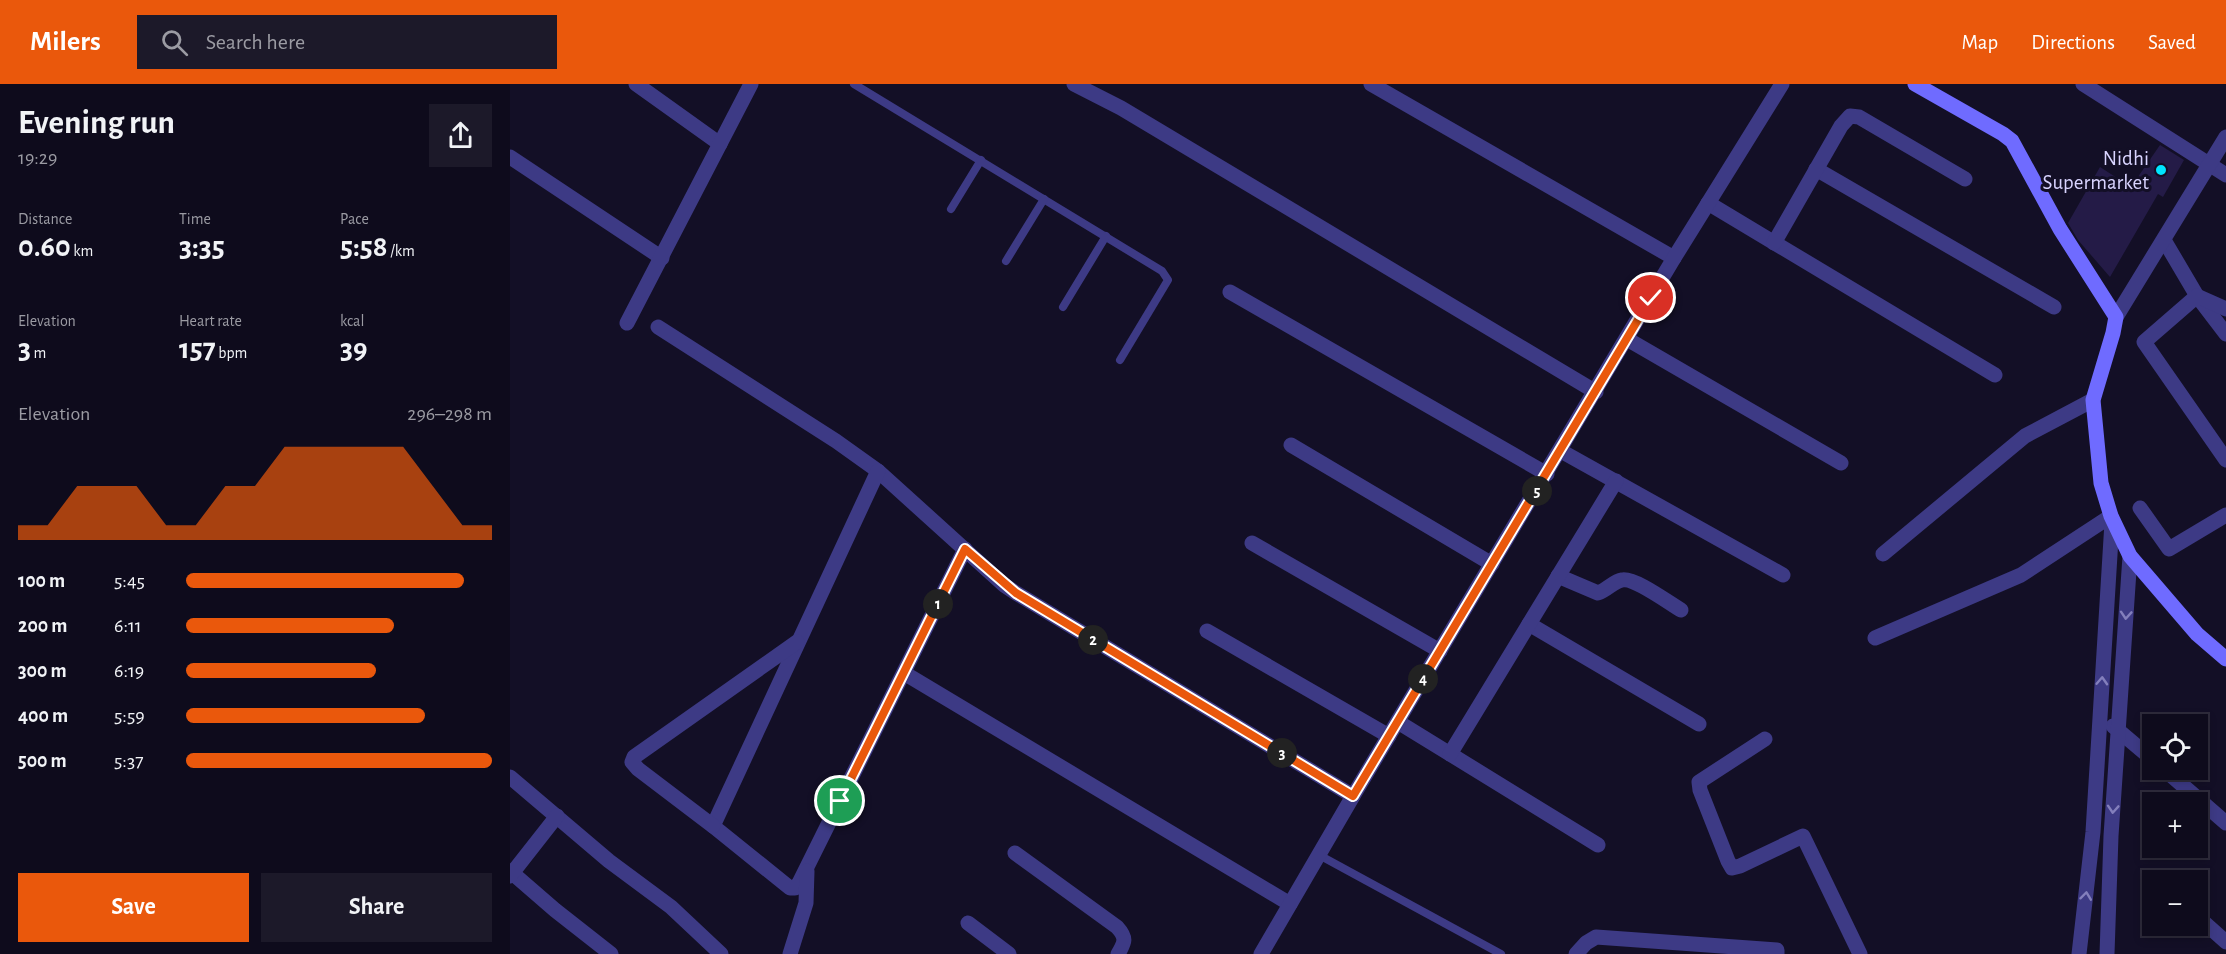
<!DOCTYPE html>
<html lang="en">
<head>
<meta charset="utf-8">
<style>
  body { margin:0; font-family:"Alegreya Sans",sans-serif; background:#1c1929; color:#f1f3f6; height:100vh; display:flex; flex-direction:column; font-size:22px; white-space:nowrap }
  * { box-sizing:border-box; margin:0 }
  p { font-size:20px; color:#9b9ba3 }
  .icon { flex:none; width:33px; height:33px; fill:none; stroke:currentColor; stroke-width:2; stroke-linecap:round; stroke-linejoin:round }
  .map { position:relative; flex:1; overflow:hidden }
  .details { display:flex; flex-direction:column; background:#0e0b1c; width:510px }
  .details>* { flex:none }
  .tools { position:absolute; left:1632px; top:630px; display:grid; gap:12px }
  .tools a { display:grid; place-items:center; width:66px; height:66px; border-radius:0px; background:#0e0b1c; box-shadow:0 3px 9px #0003,0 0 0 2px #2e2b3b; font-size:30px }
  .pin { position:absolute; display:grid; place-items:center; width:51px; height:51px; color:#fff; margin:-26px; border:3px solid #fff; border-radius:50%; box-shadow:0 2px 6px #0007 }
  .km { position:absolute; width:30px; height:30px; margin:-15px; border-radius:50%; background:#222; color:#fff; font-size:16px; line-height:30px; text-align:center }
  .round { display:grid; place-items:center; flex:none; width:63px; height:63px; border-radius:0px; background:#1c1929 }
  .overview { display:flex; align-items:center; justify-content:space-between; height:102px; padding:0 18px }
  h1 { font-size:33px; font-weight:600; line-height:45px }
  .metrics { display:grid; grid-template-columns:repeat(3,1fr); gap:9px; height:102px; padding:6px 18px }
  .metrics div { display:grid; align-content:center }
  .metrics b { font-size:30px; font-weight:600 }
  .metrics small { font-size:16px; font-weight:400 }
  .metrics p { font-size:16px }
  .chart { height:168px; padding:12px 18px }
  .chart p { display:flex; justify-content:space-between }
  .chart svg { width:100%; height:108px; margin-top:6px; fill:#ea580c; opacity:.7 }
  .primary-button { display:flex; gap:12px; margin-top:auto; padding:12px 18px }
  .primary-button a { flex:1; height:69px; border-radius:0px; background:#ea580c; color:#fff; font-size:24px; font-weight:600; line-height:69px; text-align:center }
  .primary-button a+a { background:#1c1929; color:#f1f3f6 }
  ul { padding:0 18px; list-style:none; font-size:20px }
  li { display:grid; grid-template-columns:96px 72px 1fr; align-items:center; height:45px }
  li i { height:15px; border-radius:8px; background:#ea580c }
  header { display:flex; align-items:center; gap:36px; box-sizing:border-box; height:84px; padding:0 30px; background:#ea580c; color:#fff }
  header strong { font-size:28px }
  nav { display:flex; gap:33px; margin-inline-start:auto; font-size:21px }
  .search { width:420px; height:54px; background:#1c1929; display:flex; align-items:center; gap:15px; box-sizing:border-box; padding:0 21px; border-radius:0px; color:#9b9ba3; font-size:22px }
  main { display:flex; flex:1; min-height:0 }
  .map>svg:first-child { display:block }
</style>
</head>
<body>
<header>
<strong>Milers</strong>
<div class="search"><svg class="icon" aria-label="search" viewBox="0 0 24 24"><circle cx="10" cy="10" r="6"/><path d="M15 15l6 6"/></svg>Search here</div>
<nav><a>Map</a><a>Directions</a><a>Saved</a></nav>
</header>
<main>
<section class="details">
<div class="overview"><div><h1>Evening run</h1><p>19:29</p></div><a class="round"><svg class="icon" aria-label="share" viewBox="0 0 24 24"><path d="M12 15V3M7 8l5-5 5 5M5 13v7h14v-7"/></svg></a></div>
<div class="metrics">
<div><p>Distance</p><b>0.60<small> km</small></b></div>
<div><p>Time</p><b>3:35</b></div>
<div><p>Pace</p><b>5:58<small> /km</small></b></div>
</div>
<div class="metrics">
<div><p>Elevation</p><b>3<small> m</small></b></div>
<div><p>Heart rate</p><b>157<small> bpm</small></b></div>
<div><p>kcal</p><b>39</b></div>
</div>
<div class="chart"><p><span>Elevation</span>296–298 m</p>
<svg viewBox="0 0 160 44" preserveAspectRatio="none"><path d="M0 44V38L10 38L20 22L30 22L40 22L50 38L60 38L70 22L80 22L90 6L100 6L110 6L120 6L130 6L140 22L150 38L160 38V44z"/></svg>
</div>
<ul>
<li><b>100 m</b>5:45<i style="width:91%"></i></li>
<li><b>200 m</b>6:11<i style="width:68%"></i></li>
<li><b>300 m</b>6:19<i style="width:62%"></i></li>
<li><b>400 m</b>5:59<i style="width:78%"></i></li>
<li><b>500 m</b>5:37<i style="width:100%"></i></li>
</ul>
<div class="primary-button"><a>Save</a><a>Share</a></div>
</section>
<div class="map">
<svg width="1716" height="870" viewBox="0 0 1716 870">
  <rect width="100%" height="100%" fill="#130f26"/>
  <path fill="#241b47" d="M1650,61L1674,76L1653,113L1648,110L1600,193L1568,156L1558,139L1590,83L1621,103Z"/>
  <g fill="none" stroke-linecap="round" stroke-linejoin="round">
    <g stroke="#3d3a85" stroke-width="8">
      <path d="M344,0L652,187L658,196L610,276"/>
      <path d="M441,125L471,76"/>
      <path d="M496,177L534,115"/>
      <path d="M553,223L596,152"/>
      <path d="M809,771L991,870"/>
    </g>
    <g stroke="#3d3a85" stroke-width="15">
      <path d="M126,0L210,60"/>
      <path d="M564,0L611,24L1086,308"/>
      <path d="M861,0L1164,174"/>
      <path d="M1573,0L1716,91"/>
      <path d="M0,73L152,174"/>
      <path d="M1306,85L1544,223"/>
      <path d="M1198,119L1485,291"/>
      <path d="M1654,156L1687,212L1716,250"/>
      <path d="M1264,159L1331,42L1340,32L1349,33L1455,95"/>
      <path d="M720,208L1037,390"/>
      <path d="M1716,225L1687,212L1634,258L1716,376"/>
      <path d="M1606,233L1716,53"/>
      <path d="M117,239L241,0"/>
      <path d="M148,243L326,357L368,387L494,501L506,509L843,712"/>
      <path d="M1117,255L1331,379"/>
      <path d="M781,361L982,480"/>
      <path d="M1051,367L1273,491"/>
      <path d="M368,387L203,742L280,804H285L289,799L455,465"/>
      <path d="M1630,424L1659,465L1716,431"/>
      <path d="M742,459L930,567"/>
      <path d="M1373,470L1515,352L1583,316"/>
      <path d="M1048,492L1088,509C1097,506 1104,497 1112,496C1124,493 1159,519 1171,526"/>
      <path d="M1019,540L1189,640"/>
      <path d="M697,547L879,652"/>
      <path d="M1365,554L1511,491L1601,432"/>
      <path d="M394,589L780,820"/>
      <path d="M888,638L1088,761"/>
      <path d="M1603,642L1642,675"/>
      <path d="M1255,655L1189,698L1190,706L1218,777L1222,784L1230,782L1293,752L1350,870"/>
      <path d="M940,670L1106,397"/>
      <path d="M1655,686L1716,739"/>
      <path d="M0,693L99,777L161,823L211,870"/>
      <path d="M203,742L128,685L122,678L124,673L287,558"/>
      <path d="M505,769L607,843C617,854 615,858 608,870"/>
      <path d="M0,787L45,826L101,870"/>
      <path d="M0,792L47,732"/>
      <path d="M1643,793L1646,796"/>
      <path d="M1688,833L1716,858"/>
      <path d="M458,839L499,870"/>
      <path d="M280,870L296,819L297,787"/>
      <path d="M751,870L843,712L1164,174L1272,0"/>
      <path d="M1066,870L1076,859L1086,853L1267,866V870"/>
      <path d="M1569,870L1583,748L1602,438"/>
      <path d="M1597,870L1601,752L1620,472"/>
    </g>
    <path stroke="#6f6bff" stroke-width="15" d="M1405,0L1493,50L1502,57L1550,145L1606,233L1603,249L1583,316L1591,399L1601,432L1620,472L1687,550L1716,575"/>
  </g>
  <defs><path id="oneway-chevron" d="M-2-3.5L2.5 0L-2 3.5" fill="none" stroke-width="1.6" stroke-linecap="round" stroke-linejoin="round" transform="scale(1.5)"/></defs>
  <g stroke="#837fbc">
    <use href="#oneway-chevron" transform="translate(1616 531) rotate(94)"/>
    <use href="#oneway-chevron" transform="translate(1592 597) rotate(-87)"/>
    <use href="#oneway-chevron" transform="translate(1603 725) rotate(94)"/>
    <use href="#oneway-chevron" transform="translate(1576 812) rotate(-83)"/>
  </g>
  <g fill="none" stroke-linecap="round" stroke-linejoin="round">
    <defs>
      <path id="route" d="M330,717L455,465L506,509L843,712L1141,214"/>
    </defs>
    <use href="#route" stroke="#fff" stroke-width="12"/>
    <use href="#route" stroke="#ea580c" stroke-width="8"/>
  </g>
  <circle fill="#00e5ff" stroke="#130f26" stroke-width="2" cx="1651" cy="86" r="6"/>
  <g text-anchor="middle" stroke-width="6" stroke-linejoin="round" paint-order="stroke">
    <g font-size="21" fill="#d9d4ff" stroke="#130f26" text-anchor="end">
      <text x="1639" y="81">Nidhi<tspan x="1639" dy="24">Supermarket</tspan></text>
    </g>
  </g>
</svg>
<div class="tools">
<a><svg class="icon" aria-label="locate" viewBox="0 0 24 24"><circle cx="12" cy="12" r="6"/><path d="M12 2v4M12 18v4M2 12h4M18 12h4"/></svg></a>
<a>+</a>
<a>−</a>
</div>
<div class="pin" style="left:330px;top:717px;background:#1e9e55"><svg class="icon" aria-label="arrive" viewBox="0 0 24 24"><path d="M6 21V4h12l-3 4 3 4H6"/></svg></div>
<div class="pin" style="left:1141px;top:214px;background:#d93025"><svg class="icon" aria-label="check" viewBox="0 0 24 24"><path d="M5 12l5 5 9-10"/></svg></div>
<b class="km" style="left:428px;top:520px">1</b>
<b class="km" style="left:583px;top:556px">2</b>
<b class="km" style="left:772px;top:669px">3</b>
<b class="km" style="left:913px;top:595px">4</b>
<b class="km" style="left:1027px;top:407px">5</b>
</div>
</main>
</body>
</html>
